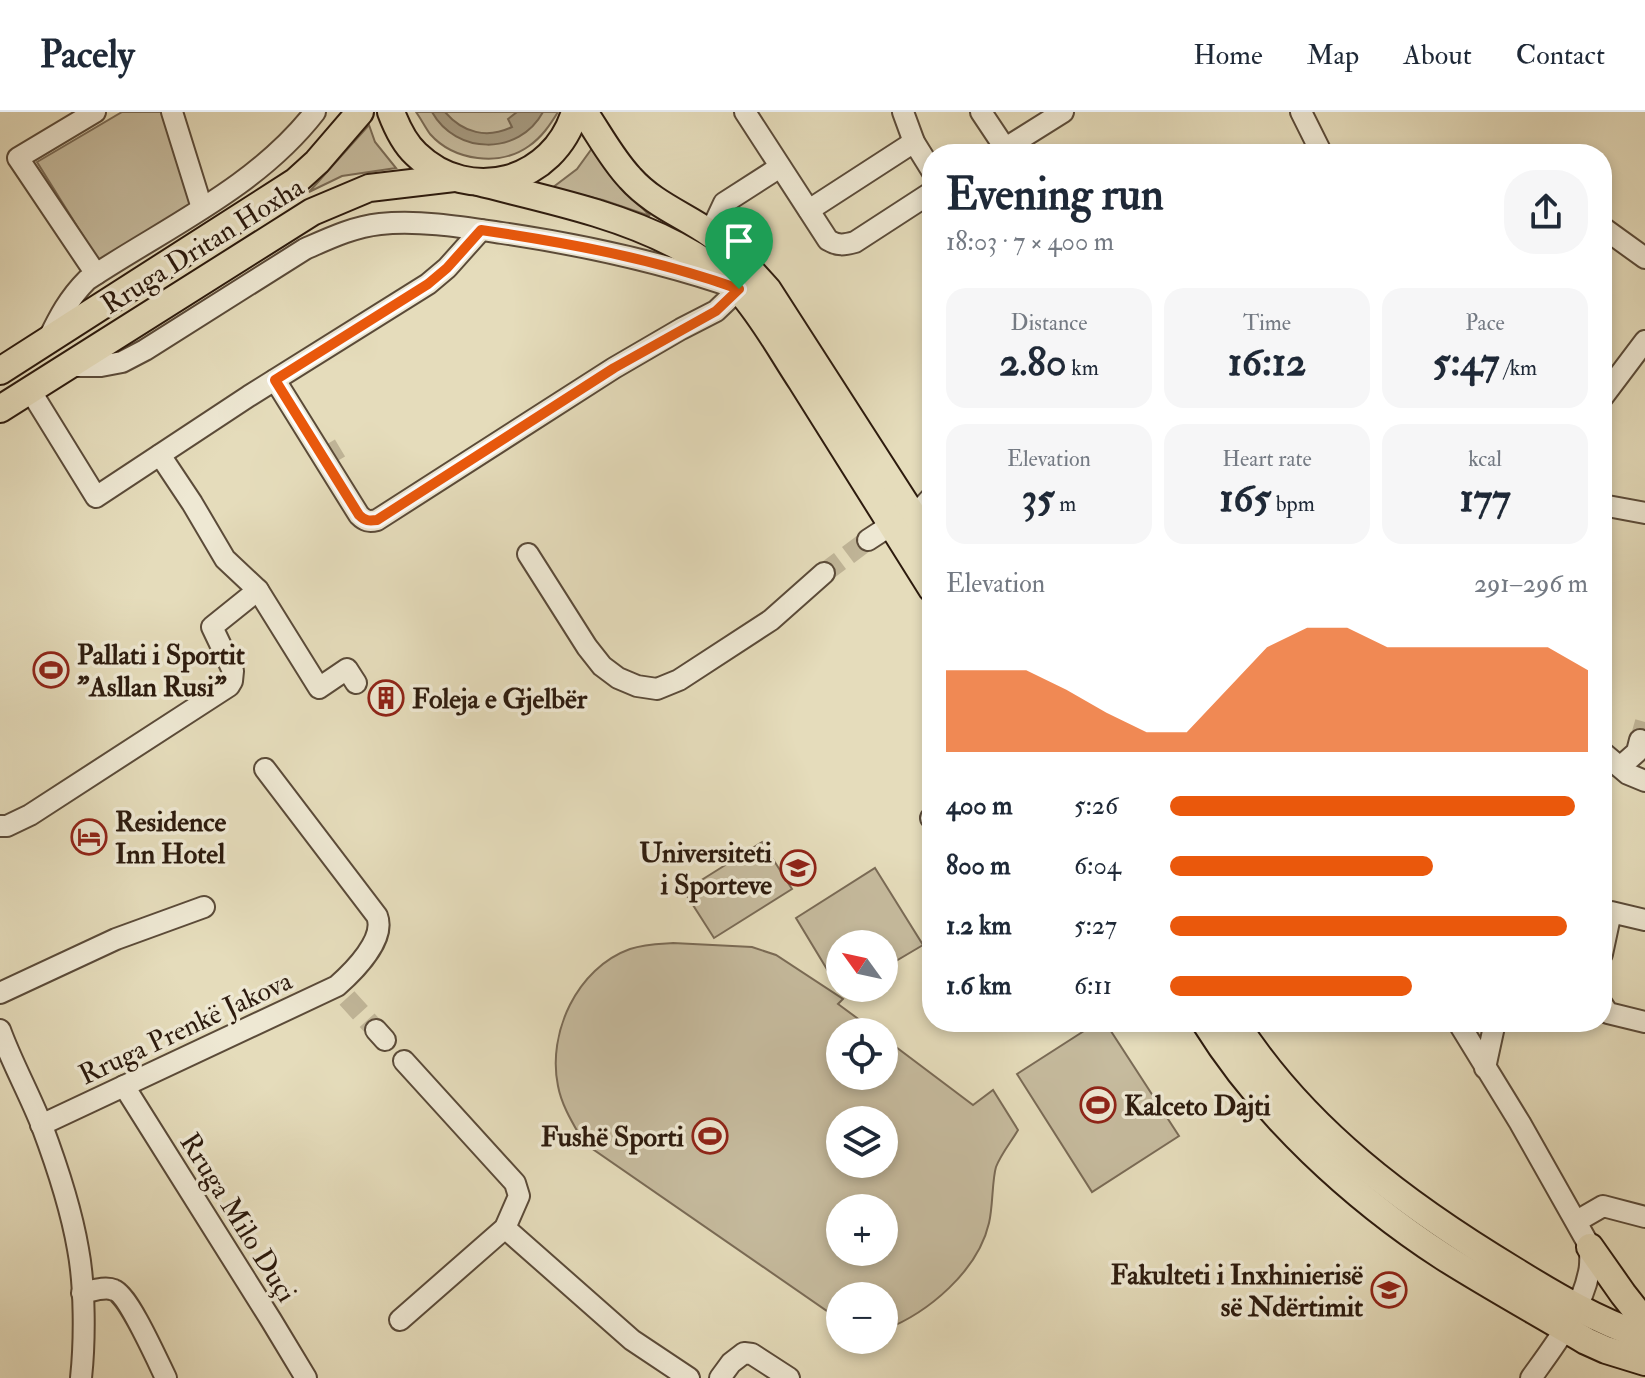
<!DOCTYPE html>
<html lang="en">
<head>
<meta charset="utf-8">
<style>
  body { margin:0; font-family:"IM FELL Double Pica",serif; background:#f6f6f7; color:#1f2937; height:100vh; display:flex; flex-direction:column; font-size:30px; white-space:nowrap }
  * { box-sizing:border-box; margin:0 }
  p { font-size:26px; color:#747a83 }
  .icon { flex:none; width:44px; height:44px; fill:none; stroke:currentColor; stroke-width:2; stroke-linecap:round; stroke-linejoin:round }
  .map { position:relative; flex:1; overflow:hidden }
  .side { position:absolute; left:922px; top:32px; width:690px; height:888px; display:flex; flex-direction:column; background:#fff; border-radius:32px; box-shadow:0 4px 12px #0003 }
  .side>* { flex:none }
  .needle { width:52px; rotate:303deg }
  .fabs { position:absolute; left:826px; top:818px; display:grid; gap:16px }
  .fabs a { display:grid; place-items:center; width:72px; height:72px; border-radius:50%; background:#fff; box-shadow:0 4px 12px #0003; font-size:40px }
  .pin { position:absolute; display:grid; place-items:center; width:68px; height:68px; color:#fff; margin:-82px -34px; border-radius:50% 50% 50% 0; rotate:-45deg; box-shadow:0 0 8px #0007 }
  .pin .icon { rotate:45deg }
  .round { display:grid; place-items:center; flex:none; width:84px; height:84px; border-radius:32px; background:#f6f6f7 }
  .summary { display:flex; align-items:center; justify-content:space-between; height:136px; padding:0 24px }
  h1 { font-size:44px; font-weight:700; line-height:60px }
  .figures { display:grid; grid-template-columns:repeat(3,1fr); gap:12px; height:136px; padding:8px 24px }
  .figures div { display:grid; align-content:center; border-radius:20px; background:#f6f6f7; text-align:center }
  .figures b { font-size:40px; font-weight:700 }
  .figures small { font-size:22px; font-weight:400 }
  .figures p { font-size:22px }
  .chart { height:224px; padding:16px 24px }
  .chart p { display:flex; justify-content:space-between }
  .chart svg { width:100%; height:144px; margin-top:8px; fill:#ea580c; opacity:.7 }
  ul { padding:0 24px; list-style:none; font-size:26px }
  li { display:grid; grid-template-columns:128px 96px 1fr; align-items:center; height:60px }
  li i { height:20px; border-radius:10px; background:#ea580c }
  header { display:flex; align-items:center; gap:48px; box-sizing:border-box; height:112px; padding:0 40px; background:#fff; border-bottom:2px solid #e0e1e3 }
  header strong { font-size:38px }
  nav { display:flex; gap:44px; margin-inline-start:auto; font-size:28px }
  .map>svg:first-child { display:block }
</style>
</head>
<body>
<header>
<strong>Pacely</strong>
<nav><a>Home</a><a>Map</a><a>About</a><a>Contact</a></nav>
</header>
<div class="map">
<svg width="1645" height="1266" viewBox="0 0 1645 1266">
  <rect width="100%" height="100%" fill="#e5dcbb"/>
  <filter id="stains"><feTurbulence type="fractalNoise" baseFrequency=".0025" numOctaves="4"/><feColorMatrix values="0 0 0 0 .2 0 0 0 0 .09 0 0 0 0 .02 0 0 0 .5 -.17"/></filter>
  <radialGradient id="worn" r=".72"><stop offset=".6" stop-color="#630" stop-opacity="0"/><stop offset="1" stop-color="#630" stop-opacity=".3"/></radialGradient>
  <g fill="#c6bb9e" stroke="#7a6b56" stroke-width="2" fill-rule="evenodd">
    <path d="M122,0H168L194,91L100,151L37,50Z"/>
    <path d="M416,0H558C550,13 542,25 529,34C500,55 454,49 430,22C425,15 421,7 416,0Z"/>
    <path d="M369,13L375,30L396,56L342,64L309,80Z"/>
    <path d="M593,35L611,63L650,104L603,88L552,76L577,57Z"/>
    <path d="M762,730L792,777L714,826L684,779Z"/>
    <path d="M875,756L923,833L884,856V832H840V876H851L842,882L796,806Z"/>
    <path d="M673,831L752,835L776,843L843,887L838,892L876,920H840V964H884V926L973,993L993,978L1018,1018C1011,1030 1001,1042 996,1055C992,1068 993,1095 989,1111C978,1159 928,1201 884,1218V1184H840V1208L584,1031C574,1013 562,995 558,974C547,921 577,856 630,837C645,832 658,832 673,831ZM840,1008H884V1052H840ZM840,1096H884V1140H840Z"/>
    <path d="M1098,910H1105L1179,1024L1092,1080L1017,962Z"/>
  </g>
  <path fill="#a69a80" stroke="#766752" stroke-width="2" d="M432,0H445C463,21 487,27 512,15L508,7L517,0H543C519,44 456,43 432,0Z"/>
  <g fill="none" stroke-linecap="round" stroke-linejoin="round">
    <g stroke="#c0b598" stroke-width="20" stroke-dasharray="20 10" stroke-linecap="butt">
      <path d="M323,346L340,336"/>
      <path d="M824,461L868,428"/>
      <path d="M1640,628L1645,610"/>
      <path d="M347,886L376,918"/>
    </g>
    <defs>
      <g id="minor">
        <path d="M95,0L18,46L96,162"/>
        <path d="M172,0L202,96"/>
        <path d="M745,0L828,128C838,134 844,133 855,130L932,80"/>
        <path d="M903,0L914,30L932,59"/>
        <path d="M981,0L1005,36"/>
        <path d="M1301,0L1322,42"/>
        <path d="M996,42L1063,0"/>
        <path d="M809,98L914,30"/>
        <path d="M1602,115L1645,146"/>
        <path d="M710,121L724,91L780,55"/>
        <path d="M48,228C59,205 69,186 87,168C165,116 256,76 315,0"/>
        <path d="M68,254H101L122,250L145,238L305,137C330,126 353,115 380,112C420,108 462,115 502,121C583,133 662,150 739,177L716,199L681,217L614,256L377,408C369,410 365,409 359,403L275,268"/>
        <path d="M30,278L96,385L249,284L428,172L447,156L481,118"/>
        <path d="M1602,286L1645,229"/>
        <path d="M160,343L192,391L225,447L258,478L319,576L347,557L356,571"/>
        <path d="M1602,393L1645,401"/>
        <path d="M914,404L932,385"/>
        <path d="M868,428L891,413"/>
        <path d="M528,442L587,535L602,554L618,566L637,574L657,577L679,568L771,508L824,461"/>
        <path d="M1602,640L1628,662L1645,669"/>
        <path d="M1620,655L1637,640L1640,628"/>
        <path d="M931,706L932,705"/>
        <path d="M0,714H7L30,703L229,574L232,569L233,559L212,515L258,478"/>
        <path d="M1602,842L1611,800L1645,808"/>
        <path d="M0,881L116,827L204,795"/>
        <path d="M1602,892L1608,901L1645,910"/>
        <path d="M1458,910L1520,1011L1590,1135C1590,1143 1591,1152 1589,1160C1581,1200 1554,1234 1531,1266"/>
        <path d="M0,918C12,951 29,981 42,1014C57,1054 71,1096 78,1137C85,1174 85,1229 81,1266"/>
        <path d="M376,918L385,928"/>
        <path d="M1485,956L1495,910"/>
        <path d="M124,974L271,1208L306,1266"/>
        <path d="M41,1013L337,874C354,859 386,827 377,804L265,657"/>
        <path d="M1577,1109L1603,1094L1645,1105"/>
        <path d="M505,1116L632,1228L689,1266"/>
        <path d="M82,1181C92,1179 105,1174 114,1178C128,1182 158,1250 166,1266"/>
        <path d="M400,1208L505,1116L519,1084L515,1071L404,949"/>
        <path d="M720,1266L731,1251L744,1241L752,1242L789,1266"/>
      </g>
      <g id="major">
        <path d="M391,0C397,16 404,31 416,42C470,94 554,70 575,0"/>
        <path d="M584,0C599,22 612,47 630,66C653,92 684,103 711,122C733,138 750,158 768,178L932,433"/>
        <path d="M478,70C544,87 615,101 676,133C695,143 727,163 740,179C764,206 782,240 802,270C846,339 889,408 932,477"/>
        <path d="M0,259L295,70L317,50L360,0"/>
        <path d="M0,297L312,100L369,76L454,66"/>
        <path d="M1205,910C1262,1002 1353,1086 1444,1145C1490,1174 1539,1201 1586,1229L1606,1238L1645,1250"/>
        <path d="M1235,910C1303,1017 1407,1094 1515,1159C1557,1185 1598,1209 1645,1225"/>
        <path d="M1590,1135L1623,1182L1645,1210"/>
      </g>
    </defs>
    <use href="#minor" stroke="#5b4b39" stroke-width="24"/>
    <use href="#major" stroke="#2d1b0e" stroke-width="30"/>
    <use href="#minor" stroke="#eee8d3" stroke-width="20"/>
    <use href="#major" stroke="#e5dcbb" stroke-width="26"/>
  </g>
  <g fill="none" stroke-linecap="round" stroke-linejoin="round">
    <defs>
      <path id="route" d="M481,118C569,131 655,147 739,177L716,199L614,256L377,408C369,409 365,409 359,403L275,268L428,172L447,156Z"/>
    </defs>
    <use href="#route" stroke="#fff" stroke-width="16"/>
    <use href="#route" stroke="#ea580c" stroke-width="10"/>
  </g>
  <defs>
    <symbol id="stadium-ring" viewBox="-11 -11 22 22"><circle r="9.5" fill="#eee8d3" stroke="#8f2418" stroke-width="1.5"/><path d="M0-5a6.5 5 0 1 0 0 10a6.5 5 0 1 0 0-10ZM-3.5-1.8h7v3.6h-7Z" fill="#8f2418"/></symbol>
    <symbol id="building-ring" viewBox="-11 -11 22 22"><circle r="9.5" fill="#eee8d3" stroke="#8f2418" stroke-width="1.5"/><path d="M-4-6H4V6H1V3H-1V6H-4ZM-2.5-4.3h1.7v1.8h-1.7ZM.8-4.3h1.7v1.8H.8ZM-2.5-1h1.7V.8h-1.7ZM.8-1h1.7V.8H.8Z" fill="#8f2418"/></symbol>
    <symbol id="hotel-ring" viewBox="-11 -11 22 22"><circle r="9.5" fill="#eee8d3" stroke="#8f2418" stroke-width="1.5"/><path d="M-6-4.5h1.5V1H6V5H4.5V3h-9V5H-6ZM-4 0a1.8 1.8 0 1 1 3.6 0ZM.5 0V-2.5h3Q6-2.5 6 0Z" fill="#8f2418"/></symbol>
    <symbol id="university-ring" viewBox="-11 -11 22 22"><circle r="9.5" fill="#eee8d3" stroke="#8f2418" stroke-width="1.5"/><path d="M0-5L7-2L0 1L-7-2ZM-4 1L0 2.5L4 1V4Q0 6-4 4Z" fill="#8f2418"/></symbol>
  </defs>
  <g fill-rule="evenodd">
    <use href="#stadium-ring" x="31" y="538" width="40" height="40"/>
    <use href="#building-ring" x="366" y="566" width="40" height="40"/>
    <use href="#hotel-ring" x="69" y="705" width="40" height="40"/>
    <use href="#university-ring" x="778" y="736" width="40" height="40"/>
    <use href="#stadium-ring" x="1078" y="973" width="40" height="40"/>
    <use href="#stadium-ring" x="690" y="1004" width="40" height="40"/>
    <use href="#university-ring" x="1369" y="1158" width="40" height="40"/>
  </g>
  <g text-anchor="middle" stroke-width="7" stroke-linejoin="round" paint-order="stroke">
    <g font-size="28" fill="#2d1b0e" stroke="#eee8d3">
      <text transform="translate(202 133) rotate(-32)" y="10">Rruga Dritan Hoxha</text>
      <text transform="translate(185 915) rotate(-25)" y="10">Rruga Prenkë Jakova</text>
      <text transform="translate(239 1105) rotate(58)" y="10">Rruga Milo Duçi</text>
    </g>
    <g font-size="28" font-weight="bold" fill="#2d1b0e" stroke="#eee8d3" text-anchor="start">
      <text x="77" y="552">Pallati i Sportit<tspan x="77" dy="32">"Asllan Rusi"</tspan></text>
      <text x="412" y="596">Foleja e Gjelbër</text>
      <text x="115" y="719">Residence<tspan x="115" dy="32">Inn Hotel</tspan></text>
      <text x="772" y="750" text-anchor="end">Universiteti<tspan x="772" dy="32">i Sporteve</tspan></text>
      <text x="1124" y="1003">Kalceto Dajti</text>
      <text x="684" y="1034" text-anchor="end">Fushë Sporti</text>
      <text x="1363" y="1172" text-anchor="end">Fakulteti i Inxhinierisë<tspan x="1363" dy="32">së Ndërtimit</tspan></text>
    </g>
  </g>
  <rect width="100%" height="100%" filter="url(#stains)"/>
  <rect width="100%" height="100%" fill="url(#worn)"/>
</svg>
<div class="fabs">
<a><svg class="needle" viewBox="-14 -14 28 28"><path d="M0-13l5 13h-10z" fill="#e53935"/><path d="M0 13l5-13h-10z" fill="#747a83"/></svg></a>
<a><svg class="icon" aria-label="locate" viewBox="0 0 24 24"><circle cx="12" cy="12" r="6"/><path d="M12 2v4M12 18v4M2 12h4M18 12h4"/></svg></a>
<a><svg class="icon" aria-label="layers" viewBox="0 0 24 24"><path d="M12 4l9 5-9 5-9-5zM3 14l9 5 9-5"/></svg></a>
<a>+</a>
<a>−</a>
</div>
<div class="pin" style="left:739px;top:177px;background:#1e9e55"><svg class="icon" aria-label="arrive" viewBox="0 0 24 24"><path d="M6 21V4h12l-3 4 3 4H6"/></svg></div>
<section class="side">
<div class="summary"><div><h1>Evening run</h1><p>18:03 · 7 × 400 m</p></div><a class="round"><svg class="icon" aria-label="share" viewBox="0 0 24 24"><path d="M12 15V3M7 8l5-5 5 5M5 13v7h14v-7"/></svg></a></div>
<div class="figures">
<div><p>Distance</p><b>2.80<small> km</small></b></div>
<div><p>Time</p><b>16:12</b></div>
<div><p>Pace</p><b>5:47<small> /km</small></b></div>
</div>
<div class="figures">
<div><p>Elevation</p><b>35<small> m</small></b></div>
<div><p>Heart rate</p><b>165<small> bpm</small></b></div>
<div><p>kcal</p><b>177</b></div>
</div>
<div class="chart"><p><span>Elevation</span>291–296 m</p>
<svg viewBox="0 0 160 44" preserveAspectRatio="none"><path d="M0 44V19L10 19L20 19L30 25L40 32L50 38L60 38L70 25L80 12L90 6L100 6L110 12L120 12L130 12L140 12L150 12L160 19V44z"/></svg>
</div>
<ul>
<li><b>400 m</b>5:26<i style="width:97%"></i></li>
<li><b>800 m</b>6:04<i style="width:63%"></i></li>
<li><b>1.2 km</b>5:27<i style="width:95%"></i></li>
<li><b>1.6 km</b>6:11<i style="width:58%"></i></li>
</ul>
</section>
</div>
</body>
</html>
